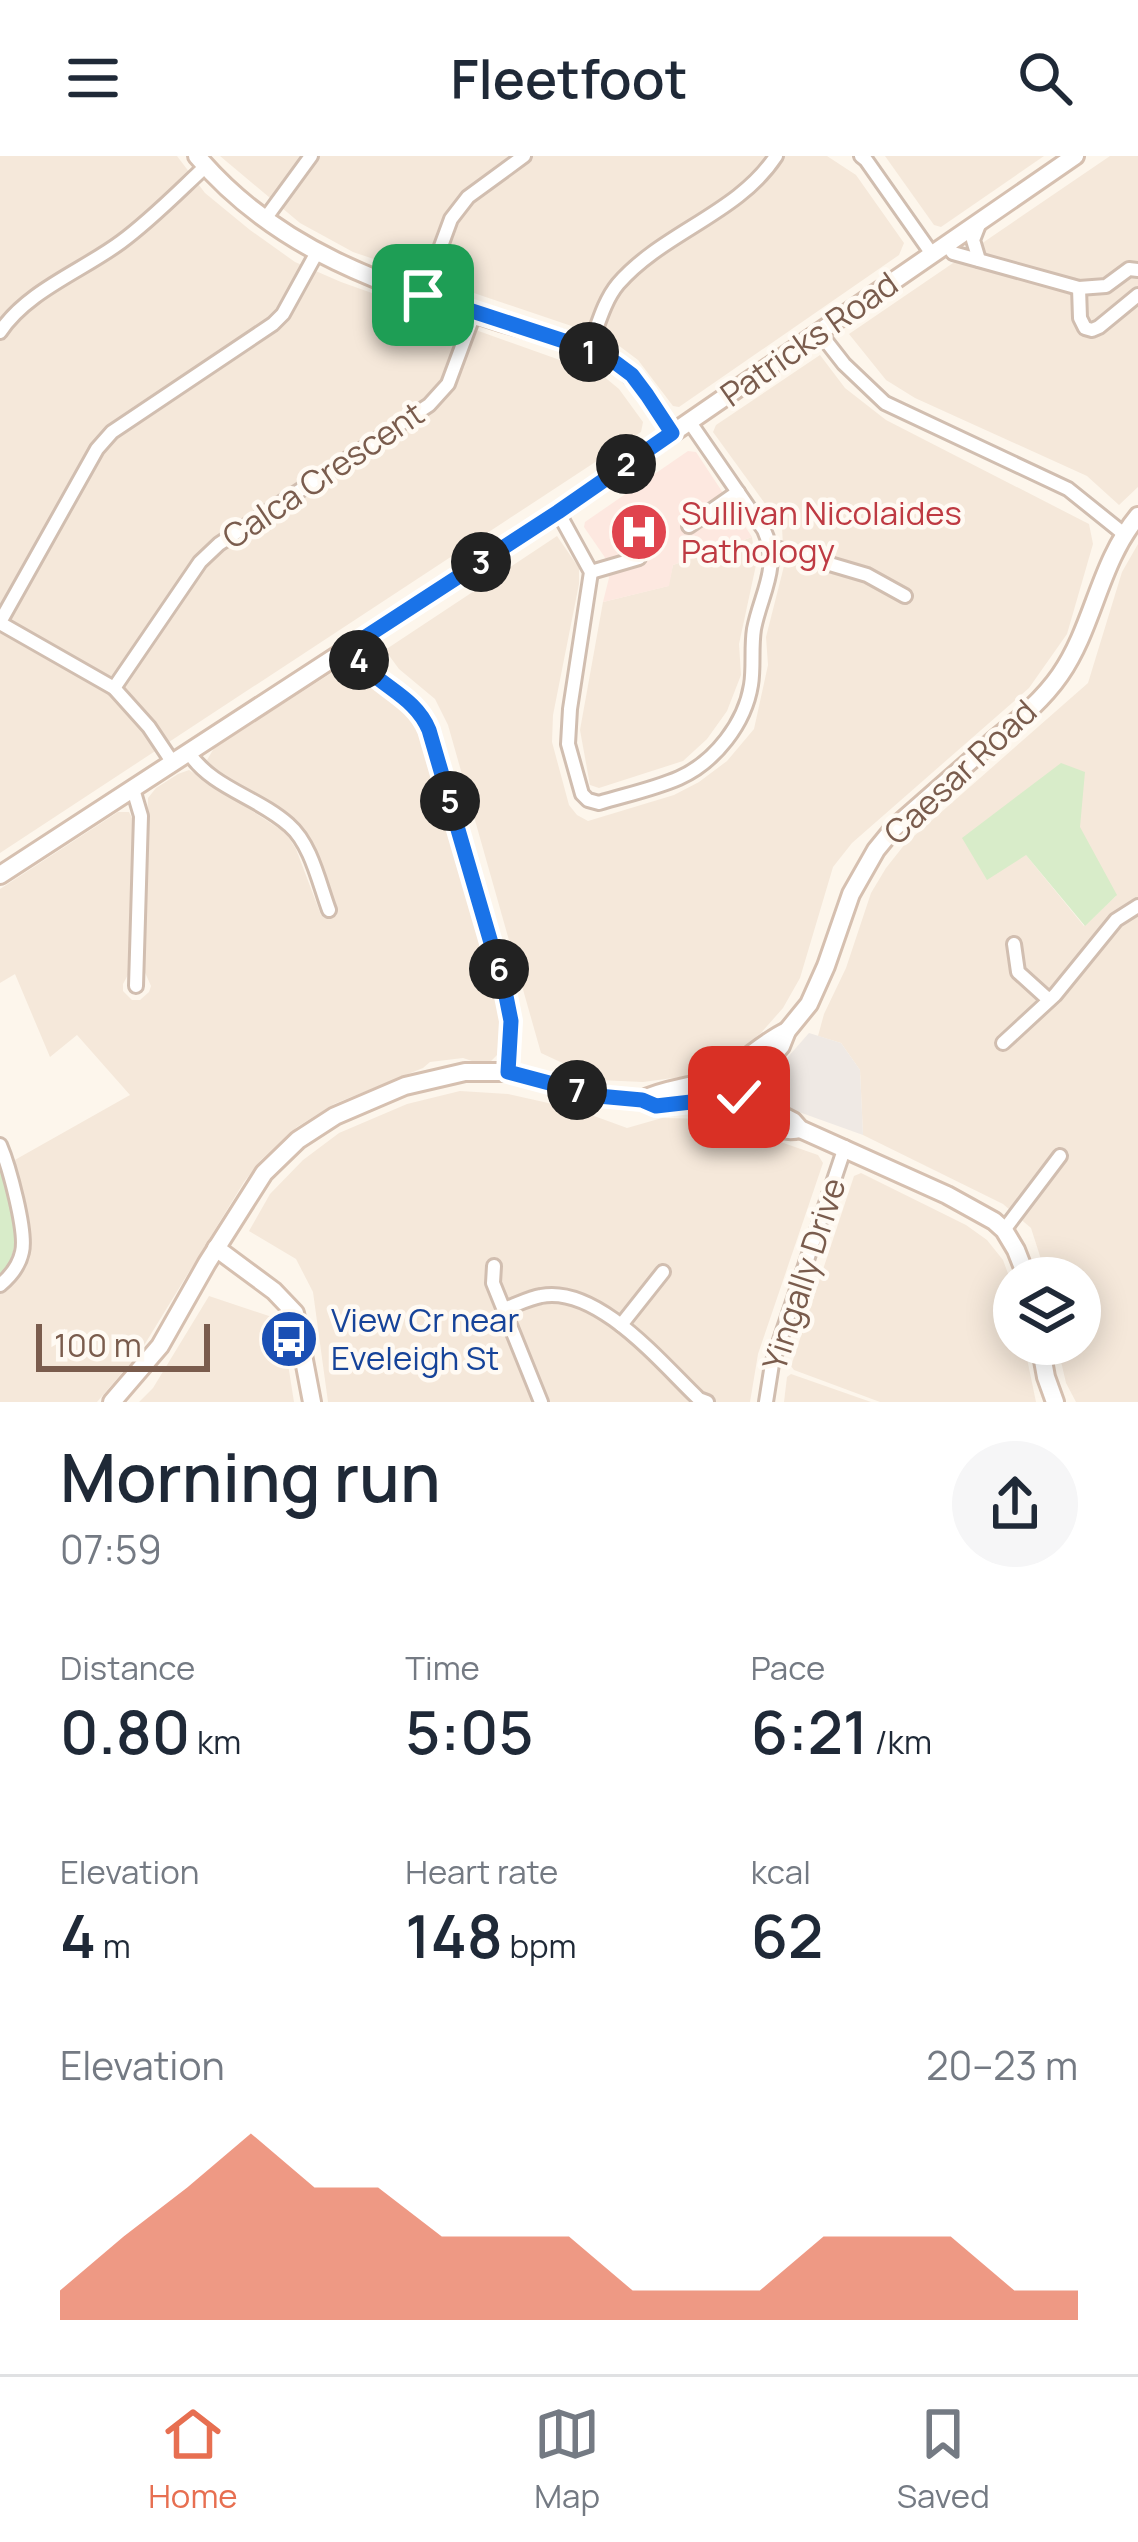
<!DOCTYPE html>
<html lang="en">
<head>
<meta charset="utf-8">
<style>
  body { margin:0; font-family:Manrope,sans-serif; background:#f6f6f7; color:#1f2937; height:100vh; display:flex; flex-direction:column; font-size:45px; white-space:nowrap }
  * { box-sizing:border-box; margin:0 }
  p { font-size:39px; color:#747a83 }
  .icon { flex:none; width:66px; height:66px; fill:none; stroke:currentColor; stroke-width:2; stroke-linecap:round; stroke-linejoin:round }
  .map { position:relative; height:1246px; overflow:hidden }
  .drawer { display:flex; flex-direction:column; background:#fff; flex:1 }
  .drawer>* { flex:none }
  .tools { position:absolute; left:993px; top:1101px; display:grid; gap:24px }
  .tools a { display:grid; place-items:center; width:108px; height:108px; border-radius:50%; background:#fff; box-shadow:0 6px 30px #0003; font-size:60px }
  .scale { position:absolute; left:36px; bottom:30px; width:174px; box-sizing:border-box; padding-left:12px; border:6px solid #7a5c4d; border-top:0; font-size:33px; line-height:42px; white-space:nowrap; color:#7a5c4d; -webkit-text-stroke:9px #fffaf3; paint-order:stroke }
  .pin { position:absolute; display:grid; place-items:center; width:102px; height:102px; color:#fff; margin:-51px; border-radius:24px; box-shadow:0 6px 18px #0006 }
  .km { position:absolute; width:60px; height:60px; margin:-30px; border-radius:50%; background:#222; color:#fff; font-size:33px; line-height:60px; text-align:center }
  .round { display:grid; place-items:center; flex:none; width:126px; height:126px; border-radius:63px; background:#f6f6f7 }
  .headline { display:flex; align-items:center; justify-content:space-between; height:204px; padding:0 60px }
  h1 { font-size:66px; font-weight:600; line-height:90px }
  .metrics { display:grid; grid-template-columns:repeat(3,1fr); gap:18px; height:204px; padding:12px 60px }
  .metrics div { display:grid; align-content:center }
  .metrics b { font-size:60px; font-weight:600 }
  .metrics small { font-size:33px; font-weight:400 }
  .metrics p { font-size:33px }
  .chart { height:336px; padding:24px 60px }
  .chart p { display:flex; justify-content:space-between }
  .chart svg { width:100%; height:216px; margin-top:12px; fill:#e76f51; opacity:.7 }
  header { display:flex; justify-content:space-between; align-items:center; height:156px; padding:0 60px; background:#fff; font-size:54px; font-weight:600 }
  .tabs { display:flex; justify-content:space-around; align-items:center; height:168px; border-top:3px solid #e0e1e3; background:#fff; font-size:33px; color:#747a83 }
  .tabs a { display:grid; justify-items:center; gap:6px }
  .tabs .selected { color:#e76f51 }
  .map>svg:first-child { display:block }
</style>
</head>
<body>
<header><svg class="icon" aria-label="menu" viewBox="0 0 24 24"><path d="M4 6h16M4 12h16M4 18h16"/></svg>Fleetfoot<svg class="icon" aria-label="search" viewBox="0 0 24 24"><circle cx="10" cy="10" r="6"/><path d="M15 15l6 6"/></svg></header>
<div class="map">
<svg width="1138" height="1246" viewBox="0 0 1138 1246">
  <rect width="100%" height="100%" fill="#fdf6ec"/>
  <g fill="#f5e8da" fill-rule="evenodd">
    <path d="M0,0H177L205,37L250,74L295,106L341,126L602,219L619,233L643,266L641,276L0,697Z"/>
    <path d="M220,0H827L856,19L904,87L899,99L679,251L673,250L638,204L610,183L353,96L300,67Z"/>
    <path d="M885,0H1044L941,71L934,69Z"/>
    <path d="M1110,0H1138V331L1119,349L1087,320L915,242L886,224L849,178Z"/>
    <path d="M820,199L845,232L886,264L1089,368L1093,388L1067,478L1029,532L852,687L833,711L800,822L783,852L761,877L726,904L688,920L643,926L599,924L541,897L448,569L435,543L399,513L385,494L557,380L579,412V428L553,559L552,586L569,649L577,659L588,665L674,639L699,626L727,605L754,573L768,509L766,481L784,410L782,371L713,276L716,269Z"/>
    <path d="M752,381L756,409L739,488L741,519L727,555L707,583L683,605L599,632L590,629L580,574L603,446L668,430L673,409Z"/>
    <path d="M1138,388V1246H1076L1066,1227L1057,1188H1080V1122H1047L1031,1072L1003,1048L863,979L860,914L841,887L818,880L824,858L846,812L871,737L886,712L905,688L1088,527L1122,416ZM1026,699L1116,740L1084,770Z"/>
    <path d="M344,512L402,553L416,569L498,852L501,867L497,899L491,905L475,906L463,902L430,906L423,912L334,948L297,971L261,1004L244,1026L140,1196L97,1246H0V1138L23,1114L30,1085L13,1005L130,939L77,879L50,901L15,818L0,827V733L118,656H129L135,668L130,815L123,828V835L132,844H140L149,836L151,830L143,812L148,642L156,632L178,618L189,614L286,677L296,693L321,759L335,755L301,670L212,613L207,604L214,592L336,514Z"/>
    <path d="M460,935L508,938L575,953L627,972L662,962L714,963L818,999L823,1007L758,1198L750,1246H328L313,1136L296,1103L249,1075L270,1038L303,1004L339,977L407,948Z"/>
    <path d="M861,1017L966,1069L987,1084L1003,1104L1013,1131L1014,1188H1024L1036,1246H880L794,1214L791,1210L854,1020Z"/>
    <path d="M209,1140L281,1164L294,1246H139L153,1232Z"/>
    <path d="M791,1218L871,1246H784L787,1221Z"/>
  </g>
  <path fill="#fde8e0" d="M688,295L696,296L752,381L673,409L669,430L603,446L609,422L606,403L584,371L585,366Z"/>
  <path fill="#efe9e4" d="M809,877L841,887L860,914L863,979L785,951L776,924L781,909Z"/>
  <g fill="#d8ecc9">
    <path d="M1061,607L1085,616L1080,671L1117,739L1085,770L1026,699L987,724L962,682Z"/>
    <path d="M0,1008C8,1044 29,1090 0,1119Z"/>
  </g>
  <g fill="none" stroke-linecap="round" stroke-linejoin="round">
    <defs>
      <g id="street">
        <path d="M861,0L866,4L932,98"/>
        <path d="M265,63L311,0"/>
        <path d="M946,88L953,97L1079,132L1106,130L1129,113L1138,114"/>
        <path d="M979,104L973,84L980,66"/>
        <path d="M1079,132L1080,162L1085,172L1092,174L1099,171L1138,139"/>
        <path d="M423,139L451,63L468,41L524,0"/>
        <path d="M0,176C27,135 82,115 121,86C151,64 178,36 206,10"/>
        <path d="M819,176L844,208L885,247L1068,333L1124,378"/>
        <path d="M588,195C597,173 603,146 618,128C663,76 738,58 776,0"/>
        <path d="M558,356L591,416L570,553L568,588L582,638L588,644L599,647C625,639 654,633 679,622C715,606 745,567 751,529C754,511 751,492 754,473C761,437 781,411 764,374L689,265"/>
        <path d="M689,370L738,336"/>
        <path d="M772,391L867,419L905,440"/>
        <path d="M591,416L639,402"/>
        <path d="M0,466L97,293L112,276L273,168L283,158L316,98"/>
        <path d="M0,467L114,532L149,571L173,607"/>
        <path d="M348,493C354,500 361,508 368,514C391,535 417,545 429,574L505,835L511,865L508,916"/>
        <path d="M114,532L200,406L219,388L429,249L448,228L474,158"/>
        <path d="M189,597C212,632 258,641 289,669C311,688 319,727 329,754"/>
        <path d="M133,633L141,660L136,830"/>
        <path d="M1014,788L1018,816L1049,844"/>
        <path d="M1003,887L1055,839L1116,764L1138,750"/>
        <path d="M0,989C9,1010 27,1076 22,1096C19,1110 11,1120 0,1129"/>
        <path d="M1004,1074L1060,1000"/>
        <path d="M494,1110L493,1127L541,1246"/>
        <path d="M504,1153C516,1149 529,1142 541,1140C598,1129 662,1208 699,1243L707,1246"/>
        <path d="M621,1169L663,1116"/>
        <path d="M766,1246L772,1208L845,991"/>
      </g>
      <g id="secondary">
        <path d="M197,0C277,95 386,130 501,166C538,177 590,188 621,211C644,228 655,255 672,277"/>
        <path d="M0,719L558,356L1075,0"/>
        <path d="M733,913L760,948L793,965L800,973L947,1039L994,1065L1004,1074L1016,1094L1027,1122"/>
        <path d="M740,943C756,961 776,979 800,973"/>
        <path d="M642,944C665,932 692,932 715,922C742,909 761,887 787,875"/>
        <path d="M695,947L757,964"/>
        <path d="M216,1092L274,1135L295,1157L312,1246"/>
        <path d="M1040,1188L1046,1221L1055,1246"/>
        <path d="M112,1246L160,1190L207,1107L264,1017L298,984L335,960L405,930L465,916H508L598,940L642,944L656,950L691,946L719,937L741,926L766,907L781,890L787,875L809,848L826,810L851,738L876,694L894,672C927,643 960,614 993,585C1017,565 1042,545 1060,519C1094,470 1099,407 1138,360"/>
      </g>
    </defs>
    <use href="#street" stroke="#d1beb0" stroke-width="18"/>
    <use href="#secondary" stroke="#d6c0b0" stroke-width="22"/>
    <use href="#street" stroke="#fff" stroke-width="12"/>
    <use href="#secondary" stroke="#fff" stroke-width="16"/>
  </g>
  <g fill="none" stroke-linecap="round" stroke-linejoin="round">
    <defs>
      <path id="route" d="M423,139L567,186L616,207L632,219L647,239L672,277L558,356L347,493C354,500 361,508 368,514C391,535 417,545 429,574L505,835L511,865L508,916L598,940L642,944L656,950L691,946L732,932L739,941"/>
    </defs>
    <use href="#route" stroke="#fff" stroke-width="24"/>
    <use href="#route" stroke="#1a73e8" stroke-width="15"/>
  </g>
  <defs>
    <symbol id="hospital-disc" viewBox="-11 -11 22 22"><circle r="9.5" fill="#e0444e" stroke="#fffaf3"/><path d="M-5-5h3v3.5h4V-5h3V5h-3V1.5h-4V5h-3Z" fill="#fff"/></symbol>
    <symbol id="bus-disc" viewBox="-11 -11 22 22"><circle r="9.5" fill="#1a4fb4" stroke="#fffaf3"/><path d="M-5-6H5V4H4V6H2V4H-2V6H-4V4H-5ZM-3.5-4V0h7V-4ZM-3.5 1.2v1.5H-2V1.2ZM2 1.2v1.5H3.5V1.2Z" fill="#fff"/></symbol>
  </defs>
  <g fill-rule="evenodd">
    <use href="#hospital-disc" x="606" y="343" width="66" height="66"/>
    <use href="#bus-disc" x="256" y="1150" width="66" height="66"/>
  </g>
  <g text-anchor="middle" stroke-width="9" stroke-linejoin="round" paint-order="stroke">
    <g font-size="33" fill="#7a5c4d" stroke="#fffaf3">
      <text transform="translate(809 183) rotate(-35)" y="12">Patricks Road</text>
      <text transform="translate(323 319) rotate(-34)" y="12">Calca Crescent</text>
      <text transform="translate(960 616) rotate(-43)" y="12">Caesar Road</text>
      <text transform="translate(804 1118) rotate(-72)" y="12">Yingally Drive</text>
    </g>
    <g font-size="33" fill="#be3a42" stroke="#fffaf3" text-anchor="start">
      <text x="681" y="369">Sullivan Nicolaides<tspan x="681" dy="38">Pathology</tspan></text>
    </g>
    <g font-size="33" fill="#164399" stroke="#fffaf3" text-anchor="start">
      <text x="331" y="1176">View Cr near<tspan x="331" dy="38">Eveleigh St</tspan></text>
    </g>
  </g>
</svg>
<div class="tools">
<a><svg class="icon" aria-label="layers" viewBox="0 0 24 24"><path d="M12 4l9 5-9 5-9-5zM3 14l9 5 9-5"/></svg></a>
</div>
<div class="scale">100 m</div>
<div class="pin" style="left:423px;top:139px;background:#1e9e55"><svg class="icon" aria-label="arrive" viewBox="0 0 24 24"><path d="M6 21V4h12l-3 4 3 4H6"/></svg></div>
<div class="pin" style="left:739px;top:941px;background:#d93025"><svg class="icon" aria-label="check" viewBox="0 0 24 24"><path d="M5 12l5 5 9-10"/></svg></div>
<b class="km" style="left:589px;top:196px">1</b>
<b class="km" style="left:626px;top:308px">2</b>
<b class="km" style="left:481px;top:406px">3</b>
<b class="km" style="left:359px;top:504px">4</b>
<b class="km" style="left:450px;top:645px">5</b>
<b class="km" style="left:499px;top:813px">6</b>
<b class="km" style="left:577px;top:934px">7</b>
</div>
<section class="drawer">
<div class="headline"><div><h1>Morning run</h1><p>07:59</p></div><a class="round"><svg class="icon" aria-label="share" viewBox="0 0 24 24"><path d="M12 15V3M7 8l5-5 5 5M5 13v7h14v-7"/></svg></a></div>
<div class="metrics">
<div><p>Distance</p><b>0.80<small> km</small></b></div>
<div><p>Time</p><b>5:05</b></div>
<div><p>Pace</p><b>6:21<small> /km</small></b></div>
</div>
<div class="metrics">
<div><p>Elevation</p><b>4<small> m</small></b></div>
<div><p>Heart rate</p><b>148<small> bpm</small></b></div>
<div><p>kcal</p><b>62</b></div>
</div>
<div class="chart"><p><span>Elevation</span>20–23 m</p>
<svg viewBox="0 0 160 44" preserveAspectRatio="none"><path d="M0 44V38L10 27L20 17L30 6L40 17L50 17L60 27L70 27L80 27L90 38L100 38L110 38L120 27L130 27L140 27L150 38L160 38V44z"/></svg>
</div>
</section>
<nav class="tabs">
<a class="selected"><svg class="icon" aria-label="home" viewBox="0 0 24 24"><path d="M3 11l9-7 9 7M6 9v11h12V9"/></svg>Home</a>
<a><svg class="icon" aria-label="map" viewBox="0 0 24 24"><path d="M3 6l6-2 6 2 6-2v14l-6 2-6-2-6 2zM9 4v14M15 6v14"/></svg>Map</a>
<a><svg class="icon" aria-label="saved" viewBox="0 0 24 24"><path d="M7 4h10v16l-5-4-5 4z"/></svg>Saved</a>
</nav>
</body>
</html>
